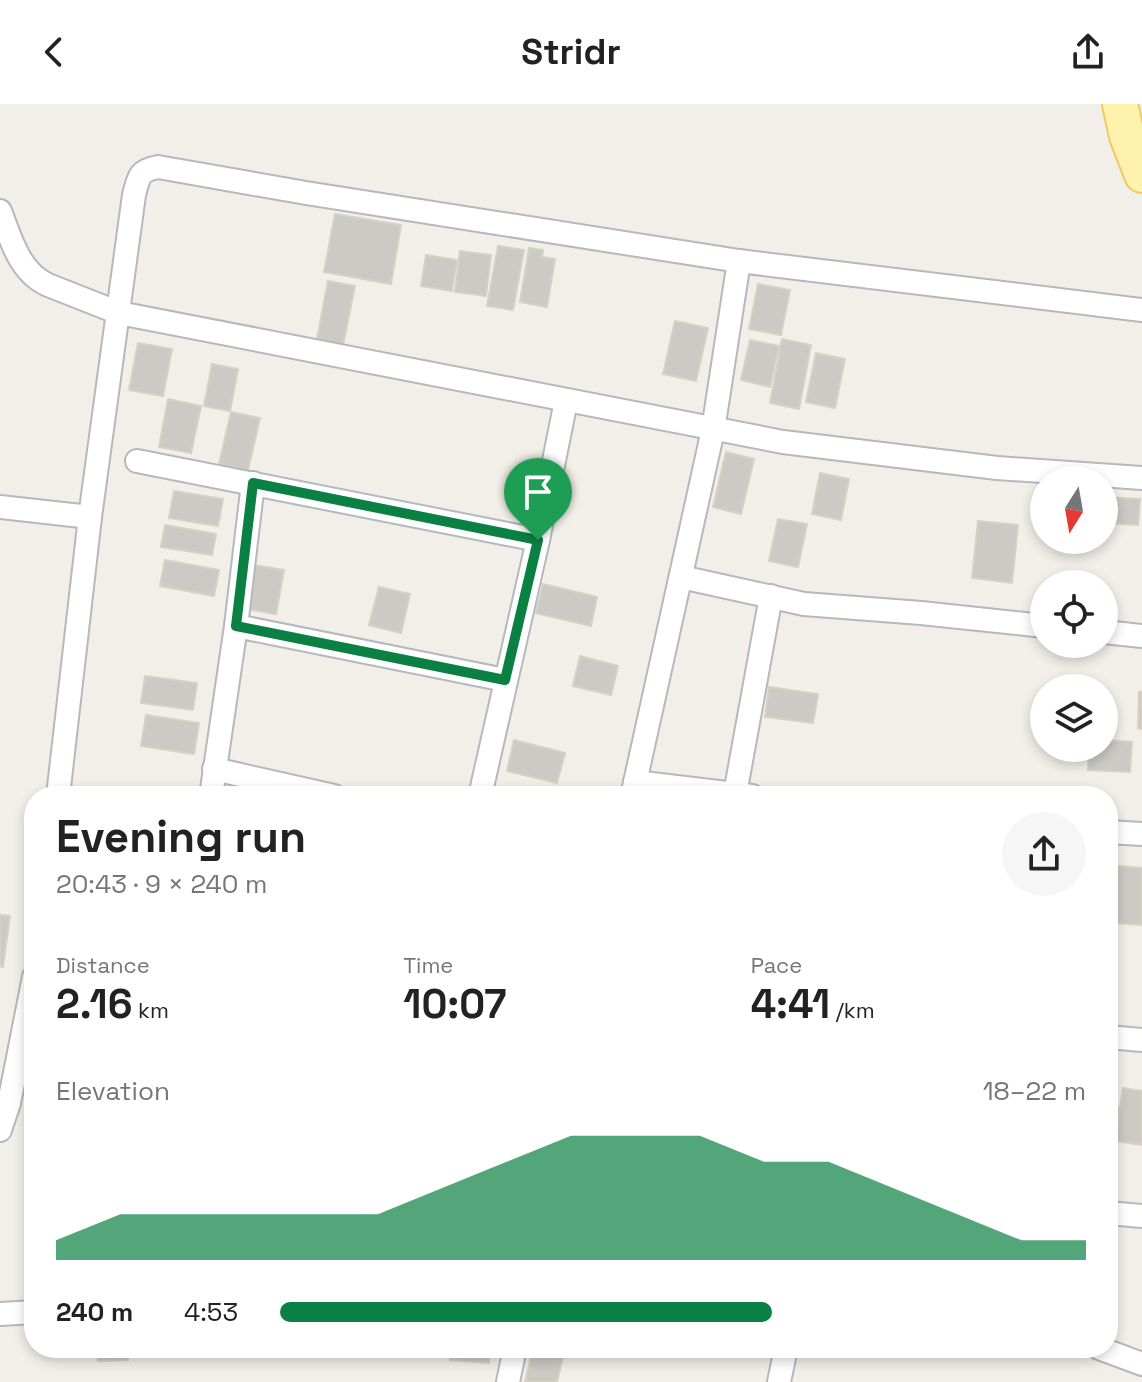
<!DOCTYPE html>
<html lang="en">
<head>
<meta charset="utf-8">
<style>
  body { margin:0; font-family:"Space Grotesk",sans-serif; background:#f6f6f6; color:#222; height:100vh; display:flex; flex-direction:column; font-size:30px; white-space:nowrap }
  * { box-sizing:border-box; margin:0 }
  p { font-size:26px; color:#767676 }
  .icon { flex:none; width:44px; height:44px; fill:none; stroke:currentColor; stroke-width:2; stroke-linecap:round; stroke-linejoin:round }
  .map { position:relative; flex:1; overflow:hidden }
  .details { position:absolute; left:24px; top:682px; width:1094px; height:572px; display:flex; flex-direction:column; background:#fff; border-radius:32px; box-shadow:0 4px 12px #0003 }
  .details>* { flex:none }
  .needle { width:52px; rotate:191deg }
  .tools { position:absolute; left:1030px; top:362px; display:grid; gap:16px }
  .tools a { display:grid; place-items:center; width:88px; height:88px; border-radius:50%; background:#fff; box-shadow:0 4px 12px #0003; font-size:40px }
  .pin { position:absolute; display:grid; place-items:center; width:68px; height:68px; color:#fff; margin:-82px -34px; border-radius:50% 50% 50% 0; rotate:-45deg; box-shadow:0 0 8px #0007 }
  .pin .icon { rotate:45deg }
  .round { display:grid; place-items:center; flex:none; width:84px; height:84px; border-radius:42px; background:#f6f6f6 }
  .head { display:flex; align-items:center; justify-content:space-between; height:136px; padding:0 32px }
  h1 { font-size:44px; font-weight:600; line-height:60px }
  .figures { display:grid; grid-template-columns:repeat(3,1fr); gap:12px; height:136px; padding:8px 32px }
  .figures div { display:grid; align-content:center }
  .figures b { font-size:40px; font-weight:600 }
  .figures small { font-size:22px; font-weight:400 }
  .figures p { font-size:22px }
  .chart { height:224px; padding:16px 32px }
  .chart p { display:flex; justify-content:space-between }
  .chart svg { width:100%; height:144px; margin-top:8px; fill:#0b8043; opacity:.7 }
  ul { padding:0 32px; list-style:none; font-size:26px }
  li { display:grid; grid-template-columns:128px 96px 1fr; align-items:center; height:60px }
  li i { height:20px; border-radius:10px; background:#0b8043 }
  header { display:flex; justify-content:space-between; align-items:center; height:104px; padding:0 32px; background:#fff; font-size:36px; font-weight:600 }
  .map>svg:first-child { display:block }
</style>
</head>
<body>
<header><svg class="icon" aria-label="back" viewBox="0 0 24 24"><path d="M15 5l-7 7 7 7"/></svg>Stridr<svg class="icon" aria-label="share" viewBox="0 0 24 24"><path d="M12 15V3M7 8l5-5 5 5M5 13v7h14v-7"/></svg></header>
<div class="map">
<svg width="1142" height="1278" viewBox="0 0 1142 1278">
  <rect width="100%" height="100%" fill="#f1efe8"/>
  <g fill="#cccac5" stroke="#d6d1c6" stroke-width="2">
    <path d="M335,110L401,121L391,180L324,168Z"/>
    <path d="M498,142L524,146L513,206L487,202Z"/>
    <path d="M529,144L543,146L542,153L555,155L547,203L520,198Z"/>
    <path d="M460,147L491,151L486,192L455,188Z"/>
    <path d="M426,151L457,156L452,187L421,182Z"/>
    <path d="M328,177L355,182L343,241L317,235Z"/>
    <path d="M758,180L790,186L781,231L749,225Z"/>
    <path d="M675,217L708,224L696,277L663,270Z"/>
    <path d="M782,235L811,241L799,305L770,299Z"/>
    <path d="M750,236L779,242L770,283L741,276Z"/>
    <path d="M138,239L172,245L163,292L129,286Z"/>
    <path d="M816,249L845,255L835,304L806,298Z"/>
    <path d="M212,260L238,265L230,307L204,302Z"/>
    <path d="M168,295L201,302L191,349L159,343Z"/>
    <path d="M231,308L260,314L248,366L219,360Z"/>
    <path d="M726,348L754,355L741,410L713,403Z"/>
    <path d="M820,369L849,375L841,416L812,410Z"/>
    <path d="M174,387L223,395L218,422L169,414Z"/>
    <path d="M1104,393L1140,395L1138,421L1104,419Z"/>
    <path d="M778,415L807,420L798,463L769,457Z"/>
    <path d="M978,417L1018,421L1012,479L972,474Z"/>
    <path d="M165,421L216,430L212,451L161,443Z"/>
    <path d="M165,456L219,466L214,492L160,482Z"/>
    <path d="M254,461L284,466L276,510L246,505Z"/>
    <path d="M543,480L597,493L591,522L536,509Z"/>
    <path d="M379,483L410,490L401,529L369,521Z"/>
    <path d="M580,552L618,562L611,591L573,582Z"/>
    <path d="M145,572L197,579L193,606L141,599Z"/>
    <path d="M769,583L818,590L813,619L765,613Z"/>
    <path d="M1139,588H1142V625L1138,624Z"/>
    <path d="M146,611L199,619L194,650L141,642Z"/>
    <path d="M514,636L565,649L557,679L507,667Z"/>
    <path d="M1104,636L1132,638L1130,668L1088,666L1089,644H1104Z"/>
    <path d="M1118,762L1142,764V821L1114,819L1115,797L1108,796V784H1116Z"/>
    <path d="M0,811L10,812L3,863L0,862Z"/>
    <path d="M1123,984L1142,987V1041L1115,1037Z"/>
    <path d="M1108,1002L1119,1004L1112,1038L1108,1037Z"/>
    <path d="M98,1244H128V1256L98,1257Z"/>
    <path d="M451,1244H490L489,1259L450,1256Z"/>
    <path d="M533,1244H565L557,1278H525Z"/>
  </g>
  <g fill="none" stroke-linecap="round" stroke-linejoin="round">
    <defs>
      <g id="street">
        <path d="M0,107C11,135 19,168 48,181L119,209L783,338L997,364L1142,374"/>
        <path d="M137,357L538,436"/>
        <path d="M0,403L90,413"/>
        <path d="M681,473L804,500L921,509L1044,522"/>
        <path d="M236,522L505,576"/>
        <path d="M1104,528L1142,532"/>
        <path d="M214,665L334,692"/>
        <path d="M635,678L752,692"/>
        <path d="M735,690L771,492"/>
        <path d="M58,692L90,413L134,91C139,73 138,67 158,63L306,89L739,157L1142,206"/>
        <path d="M211,692L236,522L253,379"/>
        <path d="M480,692L538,436L566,297"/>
        <path d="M632,692L713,326L739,157"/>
        <path d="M1108,728L1142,730"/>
        <path d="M1108,933L1142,936"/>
        <path d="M0,1026L9,999L34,873"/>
        <path d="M1108,1109L1142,1112"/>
        <path d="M0,1210L34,1208"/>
        <path d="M1099,1244L1142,1260"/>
        <path d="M508,1278L515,1244"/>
        <path d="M779,1278L786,1244"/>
      </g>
      <path id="primary" d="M1120,0L1127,32L1142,71"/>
    </defs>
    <use href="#street" stroke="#b5b8bc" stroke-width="26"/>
    <use href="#primary" stroke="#f2c960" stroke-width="38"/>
    <use href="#street" stroke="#fff" stroke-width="22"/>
    <use href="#primary" stroke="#fff2af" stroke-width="34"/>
  </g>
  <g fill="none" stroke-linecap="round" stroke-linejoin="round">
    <defs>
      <path id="route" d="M253,379L538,436L505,576L236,522Z"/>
    </defs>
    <use href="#route" stroke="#fff" stroke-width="16"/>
    <use href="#route" stroke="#0b8043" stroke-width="10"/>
  </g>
</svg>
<div class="tools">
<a><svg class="needle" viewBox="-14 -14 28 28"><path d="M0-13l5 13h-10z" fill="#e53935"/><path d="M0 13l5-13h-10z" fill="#767676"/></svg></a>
<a><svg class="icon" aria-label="locate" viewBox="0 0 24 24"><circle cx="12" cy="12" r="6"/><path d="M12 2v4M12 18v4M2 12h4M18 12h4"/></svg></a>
<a><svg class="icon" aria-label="layers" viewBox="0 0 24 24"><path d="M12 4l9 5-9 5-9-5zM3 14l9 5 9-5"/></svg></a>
</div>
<div class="pin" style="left:538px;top:436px;background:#1e9e55"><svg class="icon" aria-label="arrive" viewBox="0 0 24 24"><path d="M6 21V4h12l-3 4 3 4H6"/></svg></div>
<section class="details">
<div class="head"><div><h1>Evening run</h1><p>20:43 · 9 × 240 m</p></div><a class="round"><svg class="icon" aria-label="share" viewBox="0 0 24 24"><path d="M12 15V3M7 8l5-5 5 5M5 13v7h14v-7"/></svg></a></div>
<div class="figures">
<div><p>Distance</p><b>2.16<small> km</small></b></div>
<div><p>Time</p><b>10:07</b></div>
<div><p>Pace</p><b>4:41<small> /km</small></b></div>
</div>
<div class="chart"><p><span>Elevation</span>18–22 m</p>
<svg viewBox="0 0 160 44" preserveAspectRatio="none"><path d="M0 44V38L10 30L20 30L30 30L40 30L50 30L60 22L70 14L80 6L90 6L100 6L110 14L120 14L130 22L140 30L150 38L160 38V44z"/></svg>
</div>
<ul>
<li><b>240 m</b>4:53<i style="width:61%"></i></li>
</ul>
</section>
</div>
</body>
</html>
